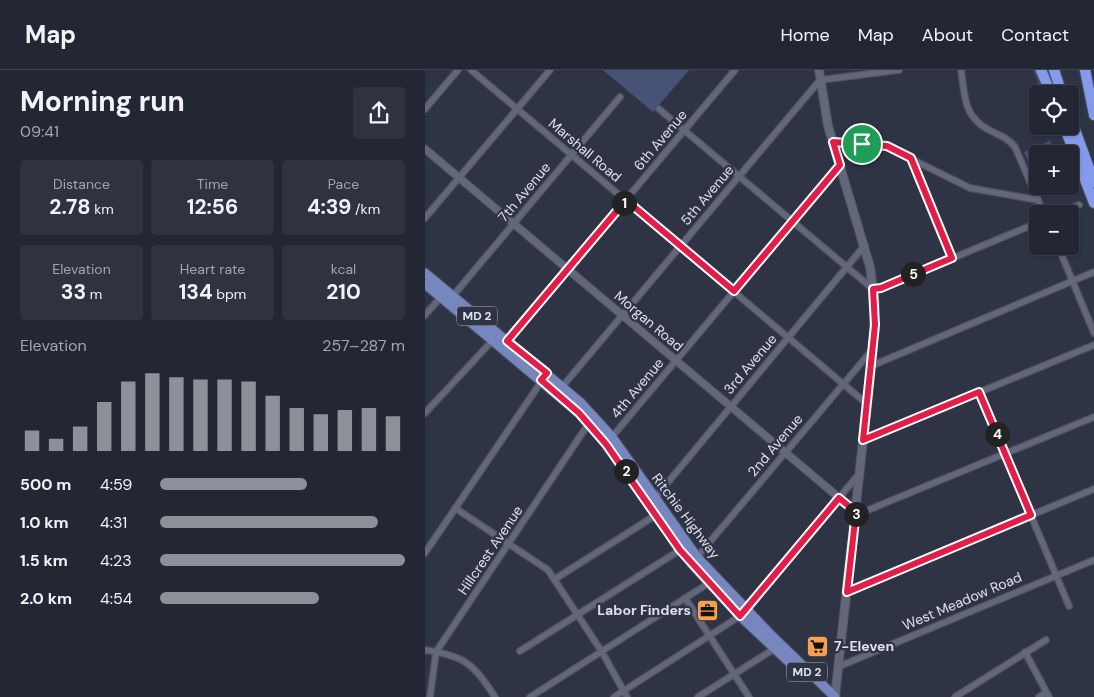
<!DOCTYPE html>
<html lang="en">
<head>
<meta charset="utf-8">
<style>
  body { margin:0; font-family:"DM Sans",sans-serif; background:#2f3340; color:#f1f3f6; height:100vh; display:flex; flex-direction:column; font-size:19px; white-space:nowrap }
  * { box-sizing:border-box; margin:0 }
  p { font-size:16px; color:#a3a5ac }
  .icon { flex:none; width:28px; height:28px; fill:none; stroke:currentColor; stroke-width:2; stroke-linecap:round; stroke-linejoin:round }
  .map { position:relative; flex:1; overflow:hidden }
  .panel { display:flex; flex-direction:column; background:#232734; width:425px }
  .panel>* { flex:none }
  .buttons { position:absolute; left:604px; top:15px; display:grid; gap:10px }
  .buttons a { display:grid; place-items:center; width:50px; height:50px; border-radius:5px; background:#232734; box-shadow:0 1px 4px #0004,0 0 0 1px #40444f; font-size:25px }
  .pin { position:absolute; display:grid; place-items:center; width:42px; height:42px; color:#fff; margin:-21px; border:2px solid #fff; border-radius:50%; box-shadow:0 1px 5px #0007 }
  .km { position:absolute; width:25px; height:25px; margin:-12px; border-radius:50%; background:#222; color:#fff; font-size:14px; line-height:25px; text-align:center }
  .round { display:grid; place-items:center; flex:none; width:52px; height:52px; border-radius:5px; background:#2f3340 }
  .overview { display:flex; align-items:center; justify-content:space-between; height:85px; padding:0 20px }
  h1 { font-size:28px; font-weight:700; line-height:38px }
  .figures { display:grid; grid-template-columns:repeat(3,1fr); gap:8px; height:85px; padding:5px 20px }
  .figures div { display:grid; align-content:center; border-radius:5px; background:#2f3340; text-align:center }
  .figures b { font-size:21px; font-weight:700 }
  .figures small { font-size:14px; font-weight:400 }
  .figures p { font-size:14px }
  .chart { height:140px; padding:10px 20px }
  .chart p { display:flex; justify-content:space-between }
  .chart svg { width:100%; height:90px; margin-top:5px; stroke:#8c9099; stroke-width:6 }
  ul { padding:0 20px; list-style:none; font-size:16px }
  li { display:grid; grid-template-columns:80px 60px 1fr; align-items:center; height:38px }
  li i { height:12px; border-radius:6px; background:#8c9099 }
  header { display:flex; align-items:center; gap:30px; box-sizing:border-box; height:70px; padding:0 25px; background:#232734; border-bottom:1px solid #40444f }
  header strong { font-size:24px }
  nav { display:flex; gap:28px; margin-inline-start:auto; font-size:18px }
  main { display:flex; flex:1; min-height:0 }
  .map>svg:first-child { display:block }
</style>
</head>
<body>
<header>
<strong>Map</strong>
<nav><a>Home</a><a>Map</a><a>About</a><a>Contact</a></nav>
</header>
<main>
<section class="panel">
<div class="overview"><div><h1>Morning run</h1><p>09:41</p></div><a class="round"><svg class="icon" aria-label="share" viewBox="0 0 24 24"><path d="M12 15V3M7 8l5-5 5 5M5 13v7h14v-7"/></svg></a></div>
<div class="figures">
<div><p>Distance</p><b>2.78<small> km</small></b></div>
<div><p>Time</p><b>12:56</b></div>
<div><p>Pace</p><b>4:39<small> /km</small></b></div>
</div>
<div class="figures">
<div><p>Elevation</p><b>33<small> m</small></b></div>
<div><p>Heart rate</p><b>134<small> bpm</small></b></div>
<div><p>kcal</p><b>210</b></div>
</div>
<div class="chart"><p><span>Elevation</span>257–287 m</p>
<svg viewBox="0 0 160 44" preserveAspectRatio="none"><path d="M5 44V34M15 44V38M25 44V32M35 44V20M45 44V10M55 44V6M65 44V8M75 44V9M85 44V9M95 44V10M105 44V17M115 44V23M125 44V26M135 44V24M145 44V23M155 44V27"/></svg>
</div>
<ul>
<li><b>500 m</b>4:59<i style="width:60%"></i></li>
<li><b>1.0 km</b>4:31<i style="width:89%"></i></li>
<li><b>1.5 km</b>4:23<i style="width:100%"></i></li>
<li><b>2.0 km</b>4:54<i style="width:65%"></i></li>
</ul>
</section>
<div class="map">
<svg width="669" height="627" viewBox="0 0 669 627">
  <rect width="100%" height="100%" fill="#2f3445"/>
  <g fill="#475277">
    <path d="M178,0H264L228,42Z"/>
    <path d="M625,71L630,84H612V115L599,82Z"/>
  </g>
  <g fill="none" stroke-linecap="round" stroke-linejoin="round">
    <path stroke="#51587f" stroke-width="1" d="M609,0L618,24"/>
    <defs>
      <g id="minor">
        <path d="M46,0L442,334"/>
        <path d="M536,0C540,26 538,46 564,60C574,65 583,68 590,77L619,144"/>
        <path d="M0,39L33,0"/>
        <path d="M234,39L448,219L456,218L612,153"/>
        <path d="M408,71L462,77L545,118L613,130"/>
        <path d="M486,88L527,188"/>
        <path d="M634,144L654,135"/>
        <path d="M0,148L125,0"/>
        <path d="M633,176L669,263"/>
        <path d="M27,227L195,27"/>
        <path d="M0,245L17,226"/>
        <path d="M82,271L310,0"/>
        <path d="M446,296L669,202"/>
        <path d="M137,317L395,10L474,0"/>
        <path d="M554,322L644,536"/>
        <path d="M0,343L68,270"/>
        <path d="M186,368L415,95"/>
        <path d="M438,370L669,275"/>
        <path d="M230,428L440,175"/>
        <path d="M30,438L123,500L177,582L202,627"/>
        <path d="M431,445L669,347"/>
        <path d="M0,483L118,309"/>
        <path d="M272,487L448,279"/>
        <path d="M130,509L231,445"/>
        <path d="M422,522L669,419"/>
        <path d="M260,528L324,627"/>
        <path d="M0,580C41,586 48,594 70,627"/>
        <path d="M95,581L255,480"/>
        <path d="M600,582L624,627"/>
        <path d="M415,596L669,490"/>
        <path d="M5,627L11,582L164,353"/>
        <path d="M105,627L284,513"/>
        <path d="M189,627L315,546L434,404"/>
        <path d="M273,627L349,579"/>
        <path d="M530,627L621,570"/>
        <path d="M614,627L621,623"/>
      </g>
      <path id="tertiary" d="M0,79L431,442"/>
      <path id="secondary" d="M394,0L403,56L445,197L450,235L448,279L410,627"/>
      <g id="primary">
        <path d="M0,203L137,317L156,333L187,367L272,487L346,565L410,627"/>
        <path d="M0,214L154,343L181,374L267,494L315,546L380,607"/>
      </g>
      <g id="motorway">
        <path d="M616,0L626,24"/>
        <path d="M629,0L637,24"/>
        <path d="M660,0L669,45"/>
        <path d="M645,46L669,112"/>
        <path d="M639,56L669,133"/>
      </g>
    </defs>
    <use href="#minor" stroke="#4e5261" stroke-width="8"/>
    <use href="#tertiary" stroke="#4e5261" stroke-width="9"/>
    <use href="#secondary" stroke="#4e5261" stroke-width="10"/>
    <use href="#primary" stroke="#4e5261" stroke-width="11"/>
    <use href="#motorway" stroke="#4e5261" stroke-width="12"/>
    <use href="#minor" stroke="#62687a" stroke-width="5.5"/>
    <use href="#tertiary" stroke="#62687a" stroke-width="7"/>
    <use href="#secondary" stroke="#62687a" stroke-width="8"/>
    <use href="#primary" stroke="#7686bf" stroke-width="9"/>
    <use href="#motorway" stroke="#849aed" stroke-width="10"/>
  </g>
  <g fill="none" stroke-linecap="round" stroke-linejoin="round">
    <defs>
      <path id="route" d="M408,72L462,76L486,88L527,188L456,218L448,219L450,255L438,370L554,322L606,445L422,522L431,442L414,428L315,546L255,480L181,374L154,343L116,310L122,303L82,271L201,130L309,221L415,95Z"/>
    </defs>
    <use href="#route" stroke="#fff" stroke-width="10"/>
    <use href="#route" stroke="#e11d48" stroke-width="6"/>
  </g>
  <defs>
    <symbol id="office-square" viewBox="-11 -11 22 22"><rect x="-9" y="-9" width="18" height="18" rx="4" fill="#f9a04c" stroke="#2f3445"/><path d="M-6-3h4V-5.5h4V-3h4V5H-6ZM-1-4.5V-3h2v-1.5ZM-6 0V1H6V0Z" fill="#111"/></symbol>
    <symbol id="supermarket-square" viewBox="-11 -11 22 22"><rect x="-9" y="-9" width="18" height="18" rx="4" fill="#f9a04c" stroke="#2f3445"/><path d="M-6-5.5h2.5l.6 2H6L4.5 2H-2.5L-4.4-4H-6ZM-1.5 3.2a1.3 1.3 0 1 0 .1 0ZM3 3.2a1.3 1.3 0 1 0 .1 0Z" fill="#111"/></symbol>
  </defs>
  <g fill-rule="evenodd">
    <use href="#office-square" x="270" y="528" width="25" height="25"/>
    <use href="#supermarket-square" x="380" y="564" width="25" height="25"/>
  </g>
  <g text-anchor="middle" stroke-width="4.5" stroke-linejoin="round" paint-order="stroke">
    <g fill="#2f3445" stroke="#a8acb9" stroke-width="1">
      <rect x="32" y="236.5" width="40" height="19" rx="4"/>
      <rect x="362" y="592.5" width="40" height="19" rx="4"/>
    </g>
    <g font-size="12" font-weight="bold" fill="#dce0eb">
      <text x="52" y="250">MD 2</text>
      <text x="382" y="606">MD 2</text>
    </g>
    <g font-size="14" fill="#dce0eb" stroke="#2f3445">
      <text transform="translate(235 70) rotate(-50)" y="5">6th Avenue</text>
      <text transform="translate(160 80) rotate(40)" y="5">Marshall Road</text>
      <text transform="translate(99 122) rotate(-50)" y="5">7th Avenue</text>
      <text transform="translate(282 125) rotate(-50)" y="5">5th Avenue</text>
      <text transform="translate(224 251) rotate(40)" y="5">Morgan Road</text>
      <text transform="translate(325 294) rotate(-50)" y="5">3rd Avenue</text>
      <text transform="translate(212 318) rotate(-50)" y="5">4th Avenue</text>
      <text transform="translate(350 375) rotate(-50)" y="5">2nd Avenue</text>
      <text transform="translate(261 446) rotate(53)" y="5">Ritchie Highway</text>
      <text transform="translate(65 480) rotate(-56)" y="5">Hillcrest Avenue</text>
      <text transform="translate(537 531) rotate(-23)" y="5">West Meadow Road</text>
    </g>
    <g font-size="14" font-weight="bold" fill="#dce0eb" stroke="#2f3445" text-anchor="end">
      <text x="266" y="545">Labor Finders</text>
      <text x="409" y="581" text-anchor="start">7-Eleven</text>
    </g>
  </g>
</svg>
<div class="buttons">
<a><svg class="icon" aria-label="locate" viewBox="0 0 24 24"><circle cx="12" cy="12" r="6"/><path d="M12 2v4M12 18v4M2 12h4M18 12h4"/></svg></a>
<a>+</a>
<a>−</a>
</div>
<div class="pin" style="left:437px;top:74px;background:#1e9e55"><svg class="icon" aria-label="arrive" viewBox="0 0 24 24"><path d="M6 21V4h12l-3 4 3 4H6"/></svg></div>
<b class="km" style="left:199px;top:133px">1</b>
<b class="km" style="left:201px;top:401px">2</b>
<b class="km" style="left:431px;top:444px">3</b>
<b class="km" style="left:572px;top:364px">4</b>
<b class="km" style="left:488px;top:204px">5</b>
</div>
</main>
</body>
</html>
